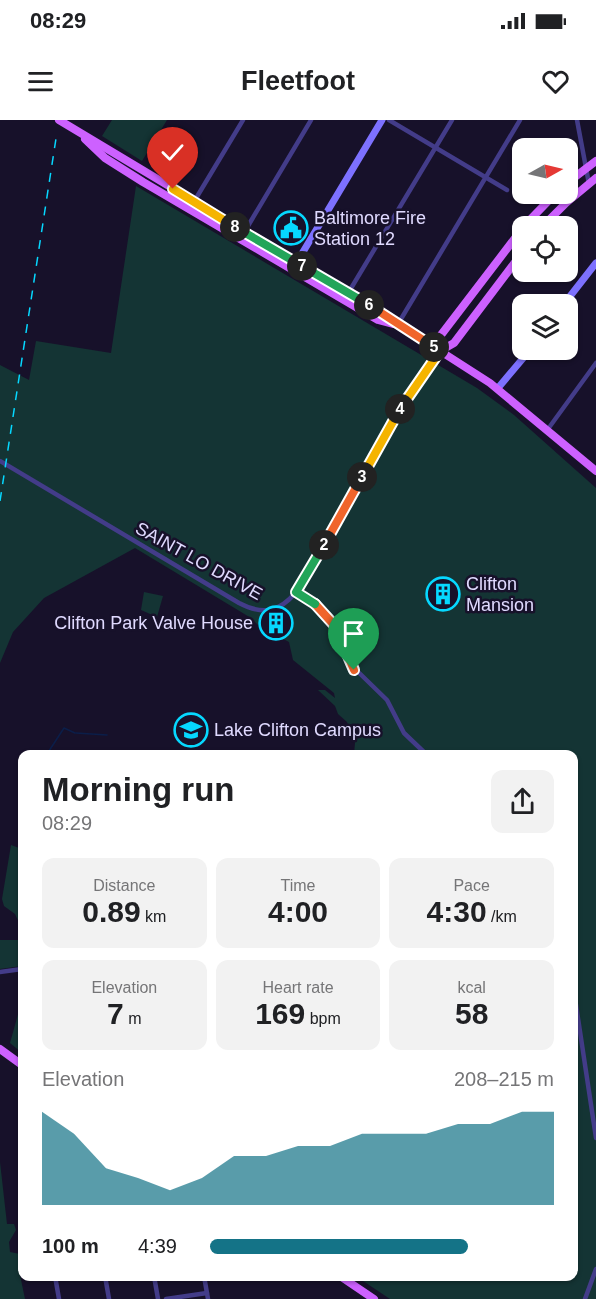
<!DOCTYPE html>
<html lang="en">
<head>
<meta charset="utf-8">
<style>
  body { margin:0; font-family:Helvetica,sans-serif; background:#f2f2f2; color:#202124; height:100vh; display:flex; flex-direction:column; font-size:22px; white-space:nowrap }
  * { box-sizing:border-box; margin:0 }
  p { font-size:20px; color:#757577 }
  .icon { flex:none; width:33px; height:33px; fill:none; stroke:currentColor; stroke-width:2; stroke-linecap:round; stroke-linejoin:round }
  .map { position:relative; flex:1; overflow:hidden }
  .side { position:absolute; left:18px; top:630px; width:560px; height:531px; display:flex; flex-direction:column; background:#fff; border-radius:12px; box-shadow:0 2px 4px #0004 }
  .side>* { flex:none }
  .needle { width:39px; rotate:82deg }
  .fabs { position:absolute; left:512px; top:18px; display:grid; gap:12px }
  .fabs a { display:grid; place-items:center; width:66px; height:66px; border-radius:12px; background:#fff; box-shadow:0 2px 4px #0004; font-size:30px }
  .pin { position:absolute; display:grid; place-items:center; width:51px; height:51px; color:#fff; margin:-62px -26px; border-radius:50% 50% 50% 0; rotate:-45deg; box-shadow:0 0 6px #0007 }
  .pin .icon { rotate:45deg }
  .km { position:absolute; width:30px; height:30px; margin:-15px; border-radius:50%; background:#222; color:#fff; font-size:16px; line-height:30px; text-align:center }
  .round { display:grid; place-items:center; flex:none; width:63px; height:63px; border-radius:12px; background:#f2f2f2 }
  .headline { display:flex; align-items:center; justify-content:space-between; height:102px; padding:0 24px }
  h1 { font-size:33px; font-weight:800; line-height:45px }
  .stats { display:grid; grid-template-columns:repeat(3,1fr); gap:9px; height:102px; padding:6px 24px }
  .stats div { display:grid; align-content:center; border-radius:12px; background:#f2f2f2; text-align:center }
  .stats b { font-size:30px; font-weight:800 }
  .stats small { font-size:16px; font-weight:400 }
  .stats p { font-size:16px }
  .chart { height:168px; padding:12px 24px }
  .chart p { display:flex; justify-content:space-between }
  .chart svg { width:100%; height:108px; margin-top:6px; fill:#147387; opacity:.7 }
  ul { padding:0 24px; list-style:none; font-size:20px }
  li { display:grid; grid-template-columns:96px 72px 1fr; align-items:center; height:45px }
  li i { height:15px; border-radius:8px; background:#147387 }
  .status { display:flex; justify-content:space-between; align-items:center; height:42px; padding:0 30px; background:#fff; direction:ltr }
  .status svg { height:16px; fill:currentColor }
  header { display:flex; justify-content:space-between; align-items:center; height:78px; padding:0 24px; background:#fff; font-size:27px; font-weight:800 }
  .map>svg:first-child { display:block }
</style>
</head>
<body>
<div class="status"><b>08:29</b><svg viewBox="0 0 49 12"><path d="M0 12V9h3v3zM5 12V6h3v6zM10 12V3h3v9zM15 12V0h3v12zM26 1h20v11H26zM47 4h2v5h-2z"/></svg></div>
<header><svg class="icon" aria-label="menu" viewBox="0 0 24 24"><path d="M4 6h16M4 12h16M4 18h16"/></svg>Fleetfoot<svg class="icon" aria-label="heart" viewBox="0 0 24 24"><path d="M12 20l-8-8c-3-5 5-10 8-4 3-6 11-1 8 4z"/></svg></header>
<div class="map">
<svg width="596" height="1179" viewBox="0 0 596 1179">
  <rect width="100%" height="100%" fill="#17112a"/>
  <g fill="#143434">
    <path d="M112,0H167L142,41L102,16Z"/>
    <path d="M136,66L477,268L514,295L596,368V1179H390L357,1157L573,1156V634H354L355,623L347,602L338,594L335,586L318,570H325L335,578L334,573L293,540L289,522L260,507L251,498L135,428L44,478L13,512L0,543V245L29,260L36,221L111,233Z"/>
    <path d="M144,472L163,476L157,497L141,490Z"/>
    <path d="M11,725L22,729L19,752L22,768V809L15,794L4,786L2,779Z"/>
    <path d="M0,820H22V846L0,849Z"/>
    <path d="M22,880V933L10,923Z"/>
    <path d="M0,1042L7,1104H14L16,1110L9,1122L10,1132L20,1134L19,1140L22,1146L20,1155L25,1179H0Z"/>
  </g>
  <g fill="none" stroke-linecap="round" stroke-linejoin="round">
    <g stroke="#0b1e49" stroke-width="1.5">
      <path d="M76,613L107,615"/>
      <path d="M47,634L64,608L75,613"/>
      <path d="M22,700V713"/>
      <path d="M22,754V760"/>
    </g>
    <g stroke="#433c89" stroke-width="4.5">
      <path d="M389,0L507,70"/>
      <path d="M577,0L589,64"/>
      <path d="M189,90L243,0"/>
      <path d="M245,111L311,0"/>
      <path d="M347,175L452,0"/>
      <path d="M398,204L520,0"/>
      <path d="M548,309L596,243"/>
      <path d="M0,341L239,483C262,495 279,493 296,472L375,331L440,231"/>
      <path d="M296,472L316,485L331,499L350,544L387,580L404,613L426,634"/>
      <path d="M0,852L22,849"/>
      <path d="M573,865L596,1018"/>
      <path d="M55,1156L59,1179"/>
      <path d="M105,1156L109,1179"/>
      <path d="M154,1156L158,1179"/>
      <path d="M204,1156L208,1179"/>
      <path d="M166,1179L207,1173"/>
      <path d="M585,1179L596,1149"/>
    </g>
    <g stroke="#7d71ff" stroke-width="7">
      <path d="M294,147L382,0"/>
      <path d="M564,184L596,143"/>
      <path d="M498,268L530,230"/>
    </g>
    <g stroke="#cd61ff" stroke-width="8">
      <path d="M59,0L381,193L490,263L596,351"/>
      <path d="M85,19L105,38L143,62L378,200L393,204"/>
      <path d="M567,63L596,41"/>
      <path d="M524,106L555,74"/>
      <path d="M543,106L566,83L596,58"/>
      <path d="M440,231L441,215L522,109"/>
      <path d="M440,231L454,223L522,133"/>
      <path d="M0,929L22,945"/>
      <path d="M340,1156L374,1179"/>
    </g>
    <path stroke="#06d8ff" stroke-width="1.5" stroke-dasharray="9 8" stroke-linecap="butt" d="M0,381L57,12"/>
  </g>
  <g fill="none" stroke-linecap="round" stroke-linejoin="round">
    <defs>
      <path id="split-1" d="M315,484L335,506L354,550"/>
      <path id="split-2" d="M315,484L296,472L324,425"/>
      <path id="split-3" d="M324,425L362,357"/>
      <path id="split-4" d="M362,357L400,289"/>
      <path id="split-5" d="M400,289L440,231L434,227"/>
      <path id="split-6" d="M369,185L434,227"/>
      <path id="split-7" d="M302,146L369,185"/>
      <path id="split-8" d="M235,107L302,146"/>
      <path id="split-9" d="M173,69L235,107"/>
    </defs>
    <use href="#split-1" stroke="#fff" stroke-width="12"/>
    <use href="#split-2" stroke="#fff" stroke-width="12"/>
    <use href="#split-3" stroke="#fff" stroke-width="12"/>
    <use href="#split-4" stroke="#fff" stroke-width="12"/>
    <use href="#split-5" stroke="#fff" stroke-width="12"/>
    <use href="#split-6" stroke="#fff" stroke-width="12"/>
    <use href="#split-7" stroke="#fff" stroke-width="12"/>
    <use href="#split-8" stroke="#fff" stroke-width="12"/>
    <use href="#split-9" stroke="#fff" stroke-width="12"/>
    <use href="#split-1" stroke="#f0652b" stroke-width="8"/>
    <use href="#split-2" stroke="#22a559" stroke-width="8"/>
    <use href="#split-3" stroke="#f0652b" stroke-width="8"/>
    <use href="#split-4" stroke="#f5b400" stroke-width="8"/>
    <use href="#split-5" stroke="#f5b400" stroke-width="8"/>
    <use href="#split-6" stroke="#f0652b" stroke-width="8"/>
    <use href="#split-7" stroke="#22a559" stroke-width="8"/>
    <use href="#split-8" stroke="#22a559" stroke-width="8"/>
    <use href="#split-9" stroke="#f5b400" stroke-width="8"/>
  </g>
  <defs>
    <symbol id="civic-ring" viewBox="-11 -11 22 22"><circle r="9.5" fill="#17112a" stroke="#06d8ff" stroke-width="1.5"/><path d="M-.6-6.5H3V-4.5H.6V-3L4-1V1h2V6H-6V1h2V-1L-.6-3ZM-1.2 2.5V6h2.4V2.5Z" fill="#06d8ff"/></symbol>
    <symbol id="building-ring" viewBox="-11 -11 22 22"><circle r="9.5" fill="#17112a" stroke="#06d8ff" stroke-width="1.5"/><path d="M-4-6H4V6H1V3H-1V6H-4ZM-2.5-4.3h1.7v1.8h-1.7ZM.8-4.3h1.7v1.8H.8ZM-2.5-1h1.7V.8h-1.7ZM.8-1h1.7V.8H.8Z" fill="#06d8ff"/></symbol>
    <symbol id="school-ring" viewBox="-11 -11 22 22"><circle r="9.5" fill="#17112a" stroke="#06d8ff" stroke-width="1.5"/><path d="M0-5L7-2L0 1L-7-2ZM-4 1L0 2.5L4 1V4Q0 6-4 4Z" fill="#06d8ff"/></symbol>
  </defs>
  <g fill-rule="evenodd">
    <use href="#civic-ring" x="272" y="89" width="38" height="38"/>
    <use href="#building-ring" x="424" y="455" width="38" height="38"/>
    <use href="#building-ring" x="257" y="484" width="38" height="38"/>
    <use href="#school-ring" x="172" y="591" width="38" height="38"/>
  </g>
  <g text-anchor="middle" stroke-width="5" stroke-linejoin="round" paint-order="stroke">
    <g font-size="18" fill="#e0daff" stroke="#17112a" text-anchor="start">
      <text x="314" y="104">Baltimore Fire<tspan x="314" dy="21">Station 12</tspan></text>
      <text x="466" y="470">Clifton<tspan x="466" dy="21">Mansion</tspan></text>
      <text x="253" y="509" text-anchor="end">Clifton Park Valve House</text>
      <text x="214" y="616">Lake Clifton Campus</text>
    </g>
    <g font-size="18" fill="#e0daff" stroke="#17112a">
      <text transform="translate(199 441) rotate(29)" y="6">SAINT LO DRIVE</text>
    </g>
  </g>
</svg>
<div class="fabs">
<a><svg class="needle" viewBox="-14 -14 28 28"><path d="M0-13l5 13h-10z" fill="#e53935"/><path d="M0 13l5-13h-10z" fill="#757577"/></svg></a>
<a><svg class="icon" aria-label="locate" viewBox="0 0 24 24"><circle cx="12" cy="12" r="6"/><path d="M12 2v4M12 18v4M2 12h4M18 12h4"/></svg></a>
<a><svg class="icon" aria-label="layers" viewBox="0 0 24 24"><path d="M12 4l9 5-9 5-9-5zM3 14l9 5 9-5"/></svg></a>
</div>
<div class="pin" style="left:354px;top:550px;background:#1e9e55"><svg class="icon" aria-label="arrive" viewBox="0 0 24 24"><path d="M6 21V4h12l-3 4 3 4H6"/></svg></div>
<div class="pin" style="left:173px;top:69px;background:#d93025"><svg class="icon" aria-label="check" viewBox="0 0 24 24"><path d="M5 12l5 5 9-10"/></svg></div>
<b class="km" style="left:324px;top:425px">2</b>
<b class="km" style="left:362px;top:357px">3</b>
<b class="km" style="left:400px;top:289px">4</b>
<b class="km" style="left:434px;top:227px">5</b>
<b class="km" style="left:369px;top:185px">6</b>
<b class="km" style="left:302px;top:146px">7</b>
<b class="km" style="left:235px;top:107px">8</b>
<section class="side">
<div class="headline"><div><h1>Morning run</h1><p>08:29</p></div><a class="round"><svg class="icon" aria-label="share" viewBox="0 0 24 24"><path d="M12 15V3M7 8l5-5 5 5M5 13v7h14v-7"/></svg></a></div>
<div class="stats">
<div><p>Distance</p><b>0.89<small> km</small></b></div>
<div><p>Time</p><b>4:00</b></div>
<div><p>Pace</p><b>4:30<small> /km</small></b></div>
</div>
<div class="stats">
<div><p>Elevation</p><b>7<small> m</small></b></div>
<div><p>Heart rate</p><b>169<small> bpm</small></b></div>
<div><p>kcal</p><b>58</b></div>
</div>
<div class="chart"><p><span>Elevation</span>208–215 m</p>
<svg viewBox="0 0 160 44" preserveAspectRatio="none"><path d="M0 44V6L10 15L20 29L30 33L40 38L50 33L60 24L70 24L80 20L90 20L100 15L110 15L120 15L130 11L140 11L150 6L160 6V44z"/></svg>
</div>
<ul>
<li><b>100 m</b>4:39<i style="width:75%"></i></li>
</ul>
</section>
</div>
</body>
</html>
